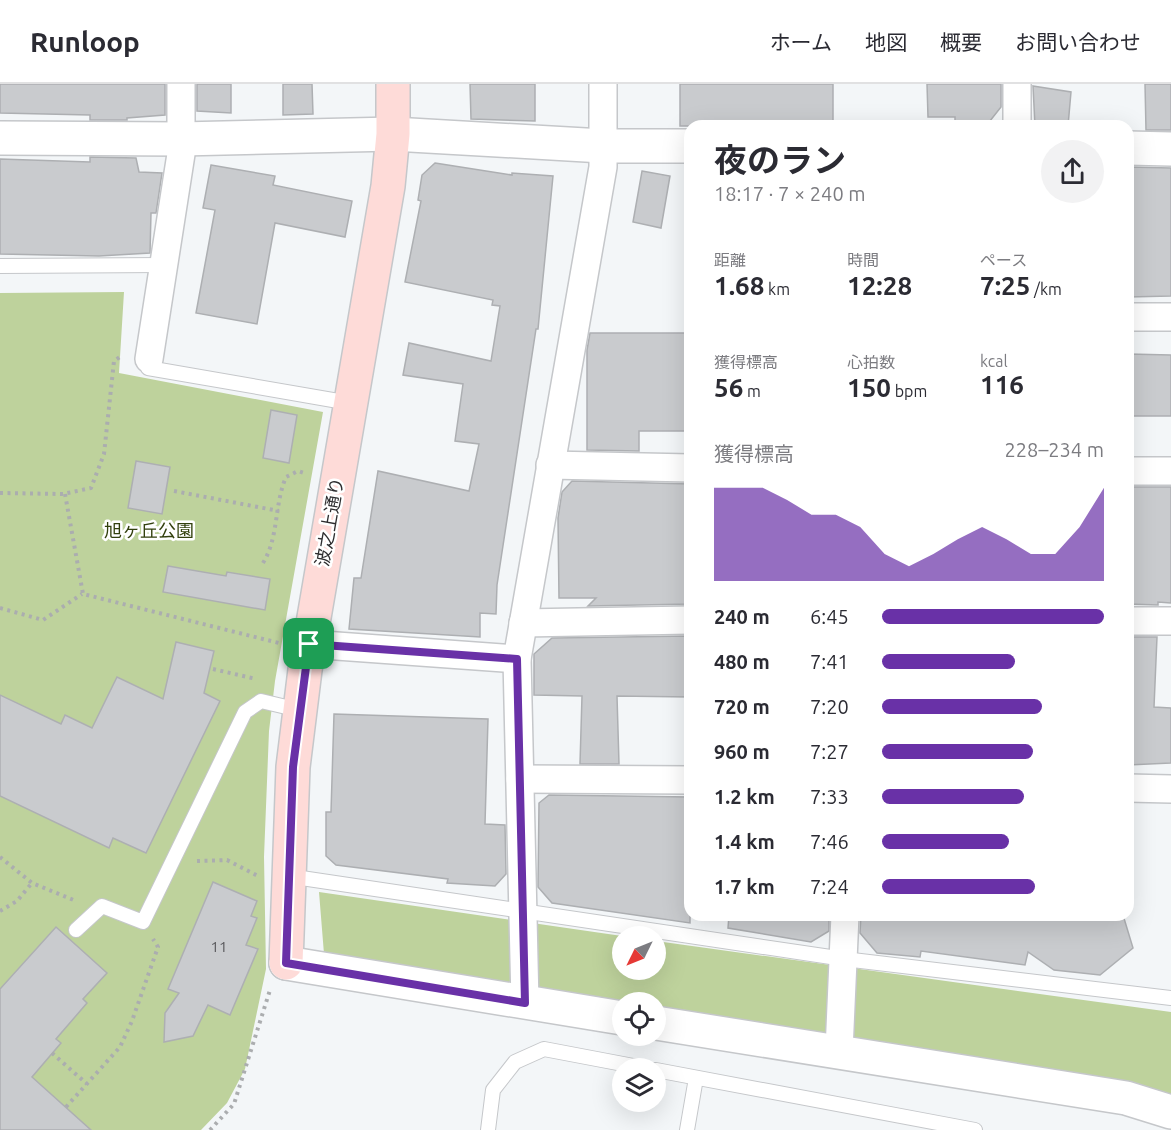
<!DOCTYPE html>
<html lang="ja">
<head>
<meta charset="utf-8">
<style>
  body { margin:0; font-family:Ubuntu,"Noto Sans JP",sans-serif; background:#f2f2f3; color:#2b2b33; height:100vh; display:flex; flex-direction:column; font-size:22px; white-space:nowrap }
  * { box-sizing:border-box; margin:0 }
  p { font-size:20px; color:#7c7c81 }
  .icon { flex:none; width:33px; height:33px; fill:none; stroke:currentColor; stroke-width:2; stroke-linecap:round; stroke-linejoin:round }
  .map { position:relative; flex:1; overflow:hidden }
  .sheet { position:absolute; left:684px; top:36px; width:450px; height:801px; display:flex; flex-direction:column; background:#fff; border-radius:18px; box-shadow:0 6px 24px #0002 }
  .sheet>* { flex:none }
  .needle { width:39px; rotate:227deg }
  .fabs { position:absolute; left:612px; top:842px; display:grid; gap:12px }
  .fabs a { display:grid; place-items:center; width:54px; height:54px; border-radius:50%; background:#fff; box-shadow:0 6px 24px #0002; font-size:30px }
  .pin { position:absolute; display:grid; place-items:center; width:51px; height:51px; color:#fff; margin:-26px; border-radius:12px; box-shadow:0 3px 9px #0006 }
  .round { display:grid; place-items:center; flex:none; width:63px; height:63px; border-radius:32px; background:#f2f2f3 }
  .headline { display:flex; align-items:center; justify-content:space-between; height:102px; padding:0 30px }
  h1 { font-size:33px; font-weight:700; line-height:45px }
  .metrics { display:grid; grid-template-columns:repeat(3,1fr); gap:9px; height:102px; padding:6px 30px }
  .metrics div { display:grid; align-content:center }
  .metrics b { font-size:26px; font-weight:700 }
  .metrics small { font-size:16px; font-weight:400 }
  .metrics p { font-size:16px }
  .chart { height:168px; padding:12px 30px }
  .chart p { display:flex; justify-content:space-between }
  .chart svg { width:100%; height:108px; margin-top:6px; fill:#6931a7; opacity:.7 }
  ul { padding:0 30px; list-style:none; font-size:20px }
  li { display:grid; grid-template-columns:96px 72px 1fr; align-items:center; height:45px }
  li i { height:15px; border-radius:8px; background:#6931a7 }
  header { display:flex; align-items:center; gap:36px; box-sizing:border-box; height:84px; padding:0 30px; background:#fff; border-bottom:2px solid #e1e1e2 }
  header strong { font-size:28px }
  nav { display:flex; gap:33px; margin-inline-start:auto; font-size:21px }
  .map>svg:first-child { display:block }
</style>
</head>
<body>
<header>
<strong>Runloop</strong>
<nav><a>ホーム</a><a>地図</a><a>概要</a><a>お問い合わせ</a></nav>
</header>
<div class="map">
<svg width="1171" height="1046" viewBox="0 0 1171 1046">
  <rect width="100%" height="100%" fill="#f3f6f8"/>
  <g fill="#bed29c">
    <path d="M124,208L119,289L323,328L275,597L269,647L264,773L266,885L245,985L227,1019L201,1046H0V209Z"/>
    <path d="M319,808L622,852V885H656V857L1171,928V1020L656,928V918H622L324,870Z"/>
  </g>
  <g fill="#c9cbce" stroke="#adafb2" stroke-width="1.5">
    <path d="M0,0H165V31L127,34V36H90V31L0,29Z"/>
    <path d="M197,0H231V29L197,27Z"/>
    <path d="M283,0H312L313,30L283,31Z"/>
    <path d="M470,0H535V37L471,35Z"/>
    <path d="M680,0H833V39L805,37V40L779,42H680Z"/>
    <path d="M927,0H1001V23L986,42L955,41V33H928Z"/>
    <path d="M1145,0H1171V46H1146Z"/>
    <path d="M1033,2L1071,8L1068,42H1035Z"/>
    <path d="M90,73L136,74L139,88L162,89L156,129H151L150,169L99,172L0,170V75L90,78Z"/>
    <path d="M435,79L512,91V89L553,92L538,245H536L497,501L496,530L480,529V553L349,545L354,494H361L378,387L469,407L479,360L455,357L463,300L403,291L409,259L491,277L500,222L492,221L493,216L405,198L421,117L418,116L422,91Z"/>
    <path d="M211,81L275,92L273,101L352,117L345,153L275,139L257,240L196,229L215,126L203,124Z"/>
    <path d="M1128,83L1171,84V212L1128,213Z"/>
    <path d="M642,87L670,92L661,144L633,138Z"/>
    <path d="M590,249H690V347H639V367L587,366V266Z"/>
    <path d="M1128,270L1171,271V332H1128Z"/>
    <path d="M271,326L297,331L289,379L263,374Z"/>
    <path d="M136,377L170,383L162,430L128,424Z"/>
    <path d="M572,397L690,400V520L588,522L596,514H559L558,434L562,408Z"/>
    <path d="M1128,403H1171V519L1158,518V521L1128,520Z"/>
    <path d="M168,482L226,492L227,488L270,495L265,526L163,508Z"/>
    <path d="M690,552V613L617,612L619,680H580L582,612L534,611V570L552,554Z"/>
    <path d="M1129,553H1157L1154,623L1171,624V679L1128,681Z"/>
    <path d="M176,558L214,567L204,609L220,617L146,769L113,754L109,764L0,712V611L61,640L65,631L92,644L117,593L163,615Z"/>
    <path d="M334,630L488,635L485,740L505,741L506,790L495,802L447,799L448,795L336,781L326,772V728H331Z"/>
    <path d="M549,711L690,713V839L552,819L538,803L539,719Z"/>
    <path d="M213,798L257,817L251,832L257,834L246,861L258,865L230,931L208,921L193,952L164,958L165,929L179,909L168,905Z"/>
    <path d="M729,831H829V847L811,858L728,844Z"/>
    <path d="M861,831H1123L1133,864L1100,891L1054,886L1028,868L1025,881L921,867L920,873L877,869L860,849Z"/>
    <path d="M56,843L107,889L83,915L87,919L56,955L61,959L32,993L91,1046H0V905Z"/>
  </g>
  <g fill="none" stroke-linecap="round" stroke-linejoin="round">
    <defs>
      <g id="service">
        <path d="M0,182L164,181"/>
        <path d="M149,277L148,284L350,319"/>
        <path d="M288,792L844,875L1171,914"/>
        <path d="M76,846L102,822L143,838L245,628L261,617L299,626"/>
        <path d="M656,986L975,1046"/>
        <path d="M488,1046L493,1006L515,978L544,965L644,984"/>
        <path d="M687,1046L696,994"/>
      </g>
      <g id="minor">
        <path d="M1017,42V0"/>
        <path d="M1128,233H1171"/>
        <path d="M149,275L181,70V0"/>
        <path d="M550,381L690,384"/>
        <path d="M1128,387H1171"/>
        <path d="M1128,537H1171"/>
        <path d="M523,539L690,536"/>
        <path d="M309,560L517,575"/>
        <path d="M520,695L690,696"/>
        <path d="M1128,704L1171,705"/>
        <path d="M525,919L517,575L603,83V0"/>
        <path d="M839,967L845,831"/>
      </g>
      <g id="tertiary">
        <path d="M0,54L181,55L393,50L603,62H690"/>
        <path d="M1128,64L1171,65"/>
        <path d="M286,879L622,934"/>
        <path d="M656,939L1126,1014L1171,1028"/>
      </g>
      <path id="secondary" d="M286,879L293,683L305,586L388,102L393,50V0"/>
    </defs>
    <use href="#service" stroke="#c5c7ca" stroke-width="16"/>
    <use href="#minor" stroke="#c5c7ca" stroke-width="30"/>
    <use href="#tertiary" stroke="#c5c7ca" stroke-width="36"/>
    <use href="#secondary" stroke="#c5c7ca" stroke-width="36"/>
    <g stroke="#abadaf" stroke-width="4" stroke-dasharray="3 4.5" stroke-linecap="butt">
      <path d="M174,407L279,427"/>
      <path d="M0,409L63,410L91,404L104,370L114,277L121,272"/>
      <path d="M65,410L83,510L279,559"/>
      <path d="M263,479C279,453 274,421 286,393L298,387L307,390"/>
      <path d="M0,524L43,536L82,510"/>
      <path d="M213,585L256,595"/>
      <path d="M0,773L32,799L76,817"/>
      <path d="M197,777L227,776L258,792"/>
      <path d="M0,827L17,817L32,799"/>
      <path d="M52,969L87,1000"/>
      <path d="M66,1023L120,963L132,937L158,863L153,855"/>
      <path d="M210,1046L234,1020L270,906"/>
    </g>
    <use href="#service" stroke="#fff" stroke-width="14"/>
    <use href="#minor" stroke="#fff" stroke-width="27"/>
    <use href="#tertiary" stroke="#fff" stroke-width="33"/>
    <use href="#secondary" stroke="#fedbd8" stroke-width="33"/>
  </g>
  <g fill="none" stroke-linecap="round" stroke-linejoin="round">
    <defs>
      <path id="route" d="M309,560L517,575L525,919L286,879L293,683Z"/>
    </defs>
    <use href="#route" stroke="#fff" stroke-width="12"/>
    <use href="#route" stroke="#6931a7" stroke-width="8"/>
  </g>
  <g text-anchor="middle" stroke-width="5" stroke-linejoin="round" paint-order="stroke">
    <g font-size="15" fill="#555558">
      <text x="219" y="868">11</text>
    </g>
    <g font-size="18" fill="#2e2e30" stroke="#fff">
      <text transform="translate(330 438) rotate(-80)" y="6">波之上通り</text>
    </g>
    <g font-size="18" fill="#32400d" stroke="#fff">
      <text x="149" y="453">旭ヶ丘公園</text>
    </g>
  </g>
</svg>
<div class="fabs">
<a><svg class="needle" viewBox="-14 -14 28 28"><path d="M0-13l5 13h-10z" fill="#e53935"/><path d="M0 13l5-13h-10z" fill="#7c7c81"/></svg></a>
<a><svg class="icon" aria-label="locate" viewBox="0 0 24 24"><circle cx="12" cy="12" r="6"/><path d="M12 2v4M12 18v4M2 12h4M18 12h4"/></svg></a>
<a><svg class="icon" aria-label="layers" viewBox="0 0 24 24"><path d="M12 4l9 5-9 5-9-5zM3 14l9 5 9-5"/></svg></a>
</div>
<div class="pin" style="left:309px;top:560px;background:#1e9e55"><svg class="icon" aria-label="arrive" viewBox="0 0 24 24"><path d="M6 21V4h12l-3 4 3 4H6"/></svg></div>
<section class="sheet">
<div class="headline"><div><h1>夜のラン</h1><p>18:17 · 7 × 240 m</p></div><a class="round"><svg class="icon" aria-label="share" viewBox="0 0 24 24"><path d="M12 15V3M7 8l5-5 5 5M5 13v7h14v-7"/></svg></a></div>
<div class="metrics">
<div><p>距離</p><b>1.68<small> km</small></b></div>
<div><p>時間</p><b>12:28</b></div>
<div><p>ペース</p><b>7:25<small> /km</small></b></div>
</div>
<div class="metrics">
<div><p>獲得標高</p><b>56<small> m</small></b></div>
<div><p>心拍数</p><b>150<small> bpm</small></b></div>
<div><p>kcal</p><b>116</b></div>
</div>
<div class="chart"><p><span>獲得標高</span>228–234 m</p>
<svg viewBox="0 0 160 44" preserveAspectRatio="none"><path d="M0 44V6L10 6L20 6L30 11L40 17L50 17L60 22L70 33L80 38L90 33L100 27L110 22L120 27L130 33L140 33L150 22L160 6V44z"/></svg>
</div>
<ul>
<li><b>240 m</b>6:45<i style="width:100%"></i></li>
<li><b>480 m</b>7:41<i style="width:60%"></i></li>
<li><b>720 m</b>7:20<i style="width:72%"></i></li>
<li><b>960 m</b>7:27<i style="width:68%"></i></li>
<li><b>1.2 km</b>7:33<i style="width:64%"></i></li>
<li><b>1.4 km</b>7:46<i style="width:57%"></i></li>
<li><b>1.7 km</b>7:24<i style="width:69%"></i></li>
</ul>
</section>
</div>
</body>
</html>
